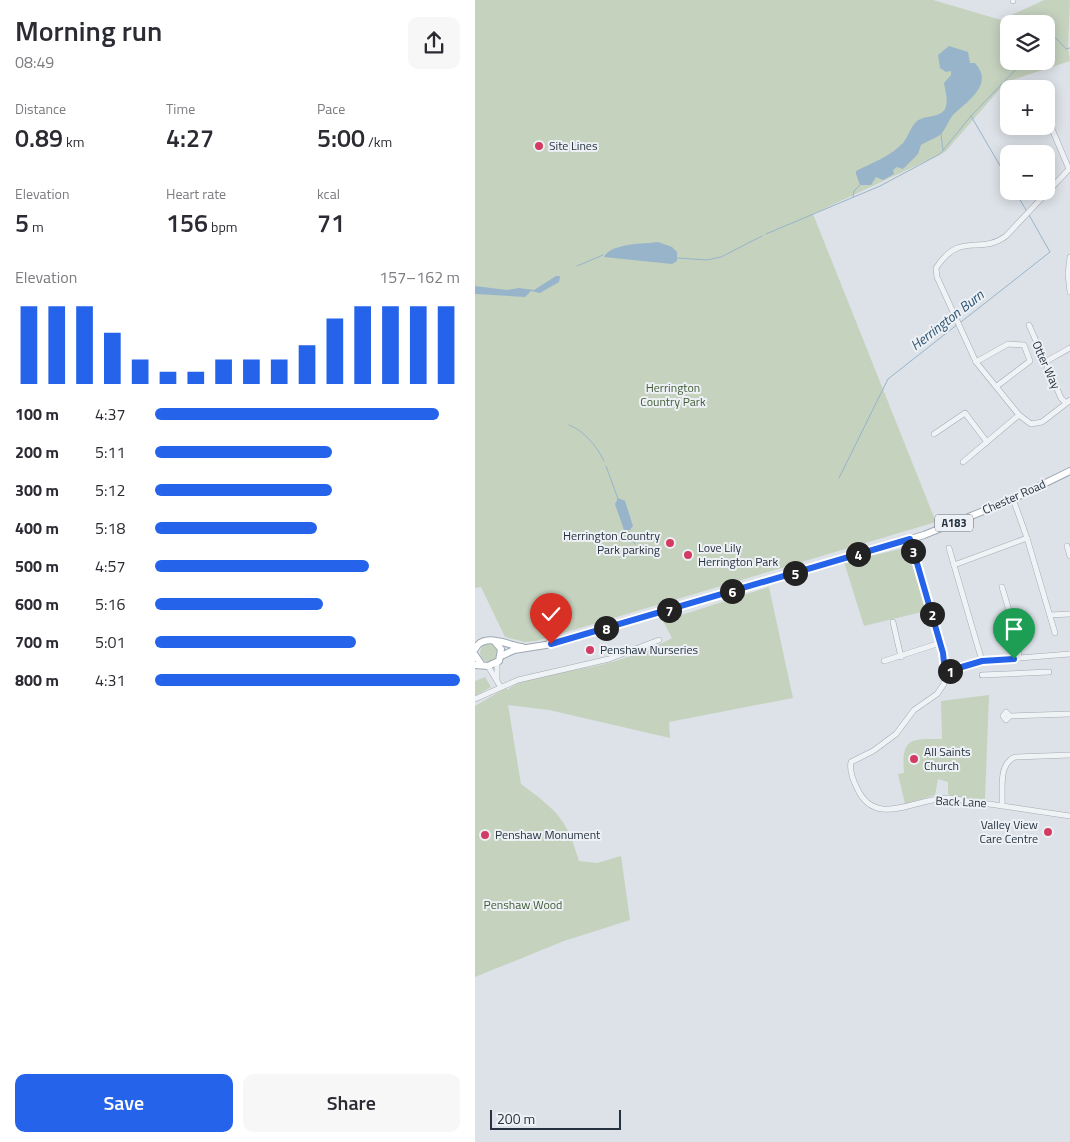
<!DOCTYPE html>
<html lang="en">
<head>
<meta charset="utf-8">
<style>
  body { margin:0; font-family:"Titillium Web",sans-serif; background:#f7f7f7; color:#2b2b33; height:100vh; display:flex; flex-direction:column; font-size:19px; white-space:nowrap }
  * { box-sizing:border-box; margin:0 }
  p { font-size:16px; color:#7c7c81 }
  .icon { flex:none; width:28px; height:28px; fill:none; stroke:currentColor; stroke-width:2; stroke-linecap:round; stroke-linejoin:round }
  .map { position:relative; flex:1; overflow:hidden }
  .side { display:flex; flex-direction:column; background:#fff; width:475px }
  .side>* { flex:none }
  .controls { position:absolute; left:525px; top:15px; display:grid; gap:10px }
  .controls a { display:grid; place-items:center; width:55px; height:55px; border-radius:10px; background:#fff; box-shadow:0 2px 12px #0003; font-size:25px }
  .scale { position:absolute; left:15px; bottom:12px; width:131px; box-sizing:border-box; padding-left:5px; border:2px solid #26323f; border-top:0; font-size:14px; line-height:18px; white-space:nowrap; color:#26323f; -webkit-text-stroke:4px #edf1f5; paint-order:stroke }
  .pin { position:absolute; display:grid; place-items:center; width:42px; height:42px; color:#fff; margin:-51px -21px; border-radius:50% 50% 50% 0; rotate:-45deg; box-shadow:0 0 5px #0007 }
  .pin .icon { rotate:45deg }
  .km { position:absolute; width:25px; height:25px; margin:-12px; border-radius:50%; background:#222; color:#fff; font-size:14px; line-height:25px; text-align:center }
  .round { display:grid; place-items:center; flex:none; width:52px; height:52px; border-radius:10px; background:#f7f7f7 }
  .headline { display:flex; align-items:center; justify-content:space-between; height:85px; padding:0 15px }
  h1 { font-size:28px; font-weight:600; line-height:38px }
  .stats { display:grid; grid-template-columns:repeat(3,1fr); gap:8px; height:85px; padding:5px 15px }
  .stats div { display:grid; align-content:center }
  .stats b { font-size:25px; font-weight:600 }
  .stats small { font-size:14px; font-weight:400 }
  .stats p { font-size:14px }
  .chart { height:140px; padding:10px 15px }
  .chart p { display:flex; justify-content:space-between }
  .chart svg { width:100%; height:90px; margin-top:5px; stroke:#2563eb; stroke-width:6 }
  .button { display:flex; gap:10px; margin-top:auto; padding:10px 15px }
  .button a { flex:1; height:58px; border-radius:10px; background:#2563eb; color:#fff; font-size:20px; font-weight:600; line-height:58px; text-align:center }
  .button a+a { background:#f7f7f7; color:#2b2b33 }
  ul { padding:0 15px; list-style:none; font-size:16px }
  li { display:grid; grid-template-columns:80px 60px 1fr; align-items:center; height:38px }
  li i { height:12px; border-radius:6px; background:#2563eb }
  main { display:flex; flex:1; min-height:0 }
  .map>svg:first-child { display:block }
</style>
</head>
<body>
<main>
<section class="side">
<div class="headline"><div><h1>Morning run</h1><p>08:49</p></div><a class="round"><svg class="icon" aria-label="share" viewBox="0 0 24 24"><path d="M12 15V3M7 8l5-5 5 5M5 13v7h14v-7"/></svg></a></div>
<div class="stats">
<div><p>Distance</p><b>0.89<small> km</small></b></div>
<div><p>Time</p><b>4:27</b></div>
<div><p>Pace</p><b>5:00<small> /km</small></b></div>
</div>
<div class="stats">
<div><p>Elevation</p><b>5<small> m</small></b></div>
<div><p>Heart rate</p><b>156<small> bpm</small></b></div>
<div><p>kcal</p><b>71</b></div>
</div>
<div class="chart"><p><span>Elevation</span>157–162 m</p>
<svg viewBox="0 0 160 44" preserveAspectRatio="none"><path d="M5 44V6M15 44V6M25 44V6M35 44V19M45 44V32M55 44V38M65 44V38M75 44V32M85 44V32M95 44V32M105 44V25M115 44V12M125 44V6M135 44V6M145 44V6M155 44V6"/></svg>
</div>
<ul>
<li><b>100 m</b>4:37<i style="width:93%"></i></li>
<li><b>200 m</b>5:11<i style="width:58%"></i></li>
<li><b>300 m</b>5:12<i style="width:58%"></i></li>
<li><b>400 m</b>5:18<i style="width:53%"></i></li>
<li><b>500 m</b>4:57<i style="width:70%"></i></li>
<li><b>600 m</b>5:16<i style="width:55%"></i></li>
<li><b>700 m</b>5:01<i style="width:66%"></i></li>
<li><b>800 m</b>4:31<i style="width:100%"></i></li>
</ul>
<div class="button"><a>Save</a><a>Share</a></div>
</section>
<div class="map">
<svg width="595" height="1142" viewBox="0 0 595 1142">
  <rect width="100%" height="100%" fill="#dde2e8"/>
  <g fill="#c5d2be" fill-rule="evenodd">
    <path d="M0,0H458L526,20L569,0H595L593,48L595,61L531,82L470,152L338,214L461,522L61,641L50,642L30,637L6,587L0,588ZM534,24H571V61H534Z"/>
    <path d="M430,548L434,552L451,611L389,626L369,562Z"/>
    <path d="M294,587L318,698L194,722L195,738L74,710L33,705L46,784C82,811 91,817 104,861L122,863L146,856L155,920L89,941L0,977V706L31,688L33,690C41,678 112,669 129,664C152,658 176,650 197,638L188,621Z"/>
    <circle cx="14" cy="653" r="9"/>
    <path d="M10,677L16,687L0,696V681Z"/>
    <path d="M514,695L510,799L482,798L473,794V782L463,779L460,795L430,804L423,774L429,773C426,737 436,739 467,739L466,701Z"/>
  </g>
  <g fill="#97b4ca">
    <path d="M474,46L493,52L495,63H500C519,84 494,100 480,113C474,118 472,127 467,133C462,138 452,141 446,145L443,154L428,169L422,167L418,170L419,174L408,180L401,177L396,185H385L381,174V171C397,163 416,156 428,143C433,137 436,126 442,121C450,115 465,118 470,109C474,102 470,90 469,83L476,75V71L471,72L465,68L463,55Z"/>
    <path d="M183,242L197,247L202,252V261L197,264L129,257C136,243 169,244 183,242Z"/>
    <path d="M81,276H85L84,282L65,293L56,291L50,297L0,294V286L32,290L44,288L59,290Z"/>
    <path d="M143,498L150,501L158,526L155,530H149L140,504Z"/>
  </g>
  <g fill="none" stroke-linecap="round" stroke-linejoin="round">
    <g stroke="#97b4ca" stroke-width="1">
      <path d="M571,40L581,38L591,49L595,48"/>
      <path d="M466,134L468,150"/>
      <path d="M534,181L496,116L549,61"/>
      <path d="M540,191L552,212"/>
      <path d="M378,197L379,191L385,185"/>
      <path d="M291,234L405,186L465,154L496,116"/>
      <path d="M202,258L232,260L246,257L287,236"/>
      <path d="M102,266L128,255"/>
      <path d="M486,322L575,252L554,215"/>
      <path d="M94,425C110,431 122,447 129,461"/>
      <path d="M131,466L143,499"/>
      <path d="M364,478L413,379L483,324"/>
      <path d="M154,531L160,544"/>
    </g>
    <defs>
      <g id="minor">
        <path d="M538,1V0"/>
        <path d="M571,115L594,169"/>
        <path d="M595,257L593,274L595,292"/>
        <path d="M554,325L586,398L591,403L595,400"/>
        <path d="M501,362L533,344L549,345L555,361L522,386"/>
        <path d="M570,362L595,348"/>
        <path d="M544,415L556,424L567,422L593,402"/>
        <path d="M459,434L490,413L512,442"/>
        <path d="M488,462L544,415L501,362L462,277L461,268C486,230 504,256 531,236L595,168"/>
        <path d="M538,499L552,538L580,633"/>
        <path d="M435,539L468,653L469,684L462,694L439,710L421,734L398,751L376,762C374,771 378,780 382,788C400,829 440,798 473,798L595,816"/>
        <path d="M592,546L595,556"/>
        <path d="M474,548L507,661"/>
        <path d="M479,565L552,538"/>
        <path d="M527,587L542,637L544,658"/>
        <path d="M575,615L595,614"/>
        <path d="M418,622L426,657"/>
        <path d="M409,661L465,643"/>
        <path d="M13,666L25,686"/>
        <path d="M470,672L507,661L595,654"/>
        <path d="M507,675L574,672"/>
        <path d="M22,679V662"/>
        <path d="M0,699L43,680L134,659L184,640"/>
        <path d="M535,716L531,712L528,716L531,720L535,716L595,714"/>
        <path d="M527,805C528,789 523,764 540,757L595,755"/>
      </g>
      <g id="major">
        <path d="M0,649C9,632 32,645 47,647"/>
        <path d="M0,655L6,664"/>
        <path d="M26,656L39,650L77,644L449,535L538,499L595,471"/>
        <path d="M0,665L13,666L24,661L26,649L20,642"/>
      </g>
    </defs>
    <use href="#minor" stroke="#a2aab2" stroke-width="6"/>
    <use href="#major" stroke="#9ca8b4" stroke-width="8"/>
    <use href="#minor" stroke="#f0f3f6" stroke-width="5"/>
    <use href="#major" stroke="#fff" stroke-width="6"/>
  </g>
  <g fill="none" stroke-linecap="round" stroke-linejoin="round">
    <defs>
      <path id="route" d="M76,644L435,539L468,653L470,672L507,661L539,659"/>
    </defs>
    <use href="#route" stroke="#fff" stroke-width="10"/>
    <use href="#route" stroke="#2563eb" stroke-width="6"/>
  </g>
  <g fill="#d33c62" stroke="#edf1f5" stroke-width="2">
    <circle cx="64" cy="146" r="5"/>
    <circle cx="195" cy="543" r="5"/>
    <circle cx="213" cy="555" r="5"/>
    <circle cx="115" cy="650" r="5"/>
    <circle cx="439" cy="759" r="5"/>
    <circle cx="573" cy="832" r="5"/>
    <circle cx="10" cy="835" r="5"/>
  </g>
  <g text-anchor="middle" stroke-width="4" stroke-linejoin="round" paint-order="stroke">
    <rect fill="#edf1f5" stroke="#626b76" stroke-width="1" x="460" y="514.5" width="38" height="17" rx="4"/>
    <g font-size="11" font-weight="bold" fill="#26323f">
      <text x="479" y="527">A183</text>
    </g>
    <g font-size="12" fill="#26323f" stroke="#edf1f5" text-anchor="start">
      <text x="74" y="150">Site Lines</text>
      <text x="185" y="540" text-anchor="end">Herrington Country<tspan x="185" dy="14">Park parking</tspan></text>
      <text x="223" y="552">Love Lily<tspan x="223" dy="14">Herrington Park</tspan></text>
      <text x="125" y="654">Penshaw Nurseries</text>
      <text x="449" y="756">All Saints<tspan x="449" dy="14">Church</tspan></text>
      <text x="563" y="829" text-anchor="end">Valley View<tspan x="563" dy="14">Care Centre</tspan></text>
      <text x="20" y="839">Penshaw Monument</text>
    </g>
    <g font-size="12" fill="#26323f" stroke="#edf1f5">
      <text transform="translate(571 365) rotate(66)" y="4">Otter Way</text>
      <text transform="translate(539 497) rotate(-24)" y="4">Chester Road</text>
      <text transform="translate(486 802) rotate(3)" y="4">Back Lane</text>
    </g>
    <g font-size="12" fill="#3f5b33" stroke="#edf1f5">
      <text x="198" y="392">Herrington<tspan x="198" dy="14">Country Park</tspan></text>
      <text x="48" y="909">Penshaw Wood</text>
    </g>
    <g font-size="14" font-style="italic" fill="#2f5574" stroke="#edf1f5">
      <text transform="translate(472 320) rotate(-38)" y="5">Herrington Burn</text>
    </g>
  </g>
</svg>
<div class="controls">
<a><svg class="icon" aria-label="layers" viewBox="0 0 24 24"><path d="M12 4l9 5-9 5-9-5zM3 14l9 5 9-5"/></svg></a>
<a>+</a>
<a>−</a>
</div>
<div class="scale">200 m</div>
<div class="pin" style="left:539px;top:659px;background:#1e9e55"><svg class="icon" aria-label="arrive" viewBox="0 0 24 24"><path d="M6 21V4h12l-3 4 3 4H6"/></svg></div>
<div class="pin" style="left:76px;top:644px;background:#d93025"><svg class="icon" aria-label="check" viewBox="0 0 24 24"><path d="M5 12l5 5 9-10"/></svg></div>
<b class="km" style="left:475px;top:671px">1</b>
<b class="km" style="left:457px;top:614px">2</b>
<b class="km" style="left:438px;top:551px">3</b>
<b class="km" style="left:383px;top:554px">4</b>
<b class="km" style="left:320px;top:573px">5</b>
<b class="km" style="left:257px;top:591px">6</b>
<b class="km" style="left:194px;top:610px">7</b>
<b class="km" style="left:131px;top:628px">8</b>
</div>
</main>
</body>
</html>
